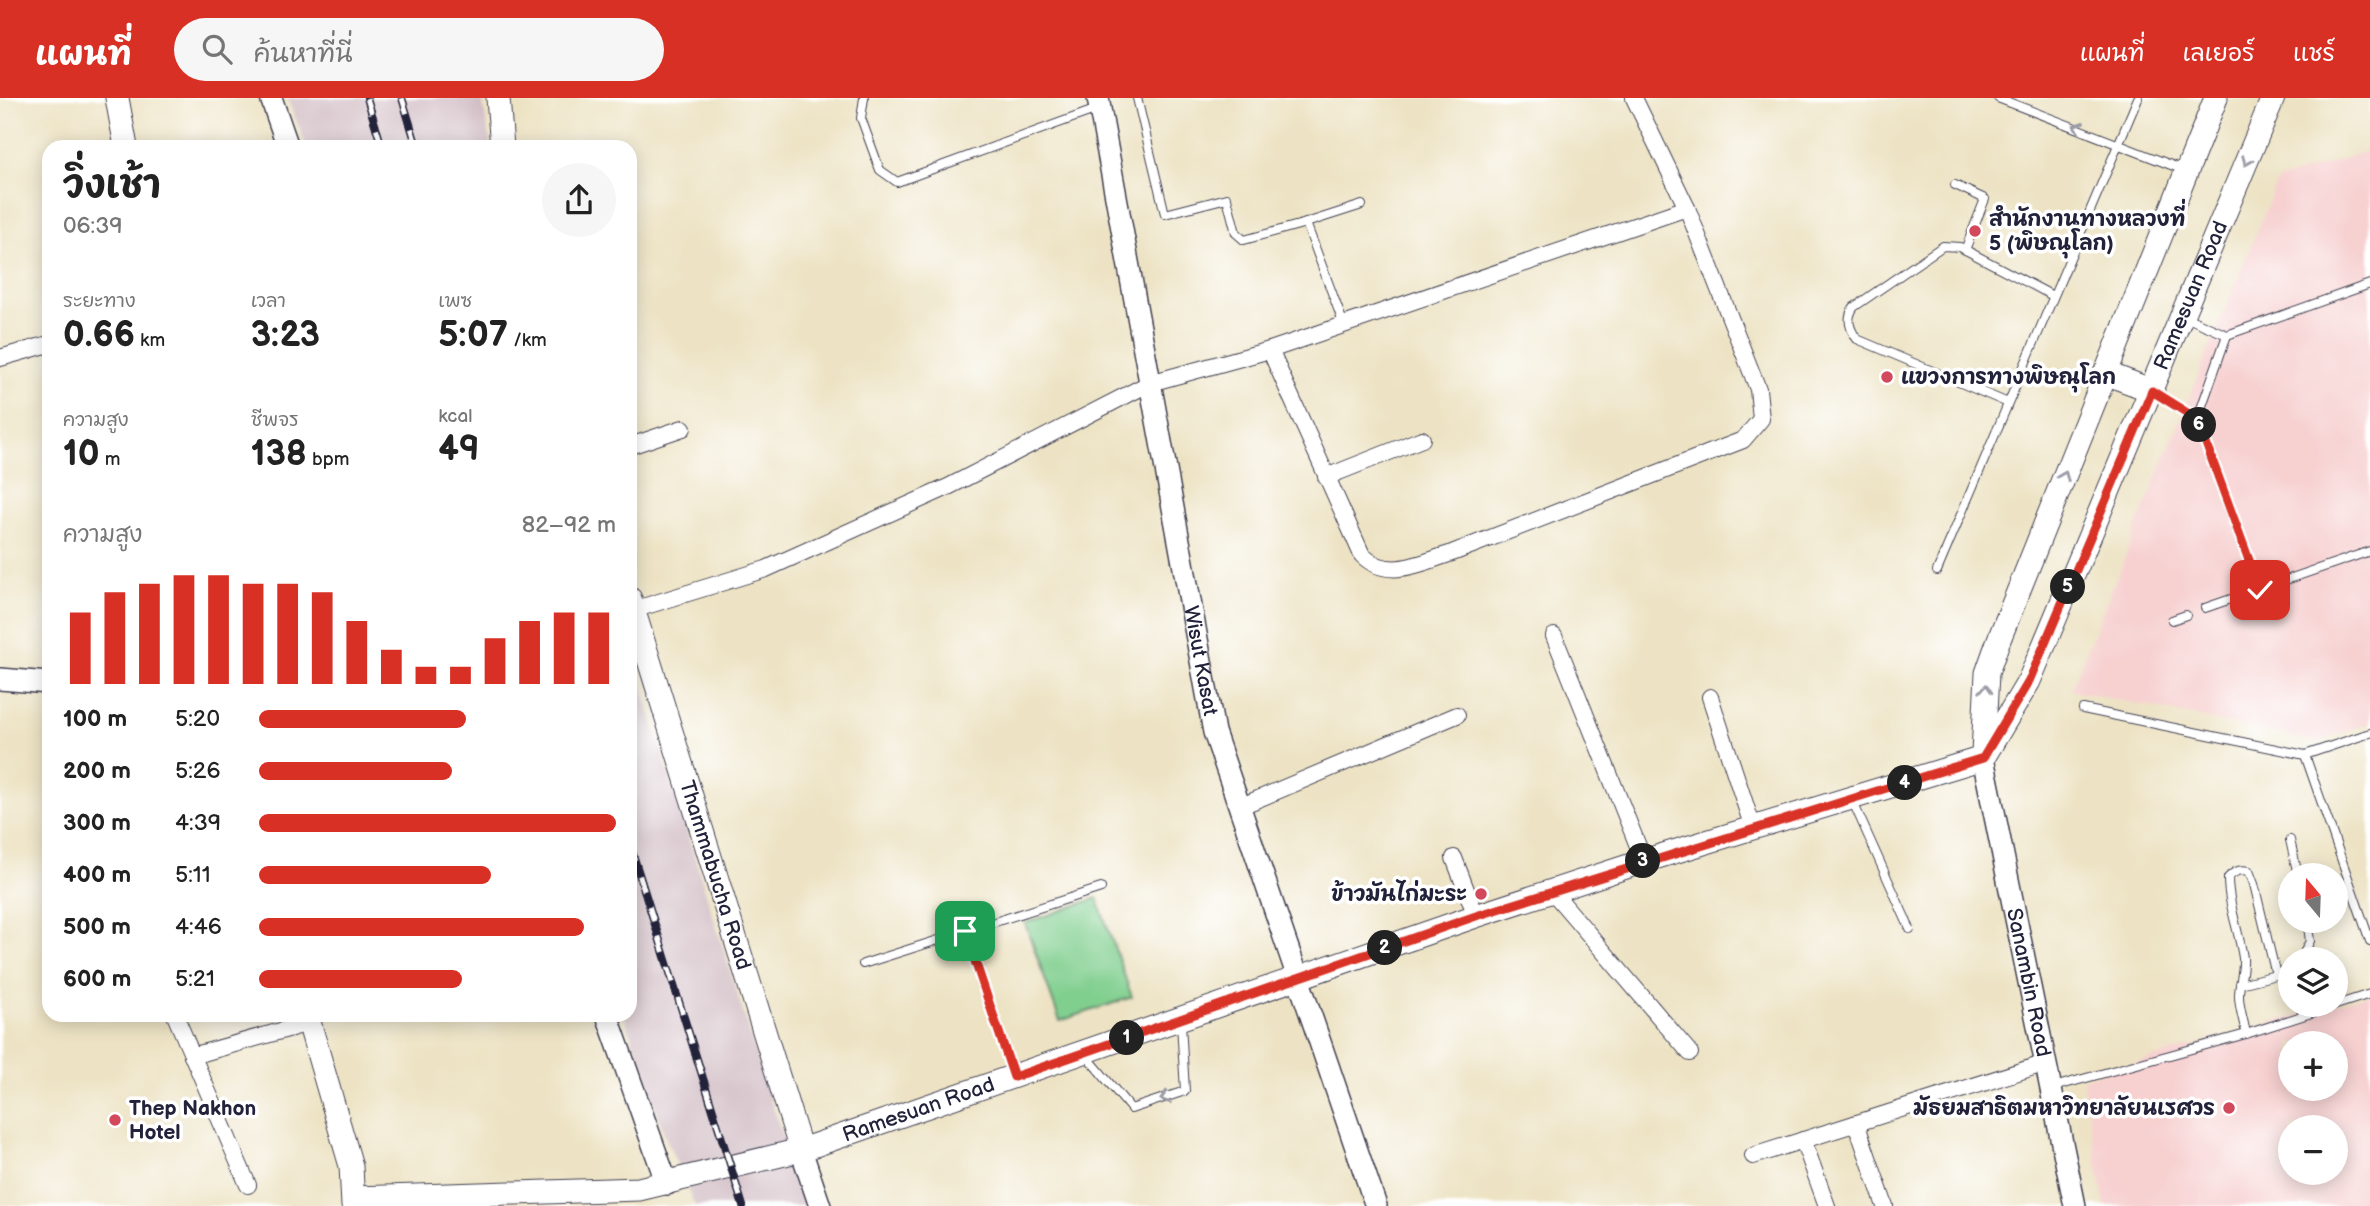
<!DOCTYPE html>
<html lang="th">
<head>
<meta charset="utf-8">
<style>
  body { margin:0; font-family:"Balsamiq Sans","Playpen Sans Thai",sans-serif; background:#f6f6f6; color:#222; height:100vh; display:flex; flex-direction:column; font-size:26px; white-space:nowrap }
  * { box-sizing:border-box; margin:0 }
  p { font-size:23px; color:#767676 }
  .icon { flex:none; width:38px; height:38px; fill:none; stroke:currentColor; stroke-width:2; stroke-linecap:round; stroke-linejoin:round }
  .map { position:relative; flex:1; overflow:hidden }
  .drawer { position:absolute; left:42px; top:42px; width:595px; height:882px; display:flex; flex-direction:column; background:#fff; border-radius:21px; box-shadow:0 4px 18px #0003 }
  .drawer>* { flex:none }
  .needle { width:46px; rotate:341deg }
  .controls { position:absolute; left:2278px; top:765px; display:grid; gap:14px }
  .controls a { display:grid; place-items:center; width:70px; height:70px; border-radius:50%; background:#fff; box-shadow:0 4px 18px #0003; font-size:35px }
  .pin { position:absolute; display:grid; place-items:center; width:60px; height:60px; color:#fff; margin:-30px; border-radius:14px; box-shadow:0 4px 10px #0006 }
  .km { position:absolute; width:35px; height:35px; margin:-18px; border-radius:50%; background:#222; color:#fff; font-size:19px; line-height:35px; text-align:center }
  .round { display:grid; place-items:center; flex:none; width:74px; height:74px; border-radius:37px; background:#f6f6f6 }
  .overview { display:flex; align-items:center; justify-content:space-between; height:119px; padding:0 21px }
  h1 { font-size:38px; font-weight:700; line-height:52px }
  .figures { display:grid; grid-template-columns:repeat(3,1fr); gap:10px; height:119px; padding:7px 21px }
  .figures div { display:grid; align-content:center }
  .figures b { font-size:35px; font-weight:700 }
  .figures small { font-size:19px; font-weight:400 }
  .figures p { font-size:19px }
  .chart { height:196px; padding:14px 21px }
  .chart p { display:flex; justify-content:space-between }
  .chart svg { width:100%; height:126px; margin-top:7px; stroke:#d93025; stroke-width:6 }
  ul { padding:0 21px; list-style:none; font-size:23px }
  li { display:grid; grid-template-columns:112px 84px 1fr; align-items:center; height:52px }
  li i { height:18px; border-radius:9px; background:#d93025 }
  header { display:flex; align-items:center; gap:42px; box-sizing:border-box; height:98px; padding:0 35px; background:#d93025; color:#fff }
  header strong { font-size:33px }
  nav { display:flex; gap:38px; margin-inline-start:auto; font-size:24px }
  .search { width:490px; height:63px; background:#f6f6f6; display:flex; align-items:center; gap:18px; box-sizing:border-box; padding:0 24px; border-radius:38px; color:#767676; font-size:26px }
  .map>svg:first-child { display:block }
</style>
</head>
<body>
<header>
<strong>แผนที่</strong>
<div class="search"><svg class="icon" aria-label="search" viewBox="0 0 24 24"><circle cx="10" cy="10" r="6"/><path d="M15 15l6 6"/></svg>ค้นหาที่นี่</div>
<nav><a>แผนที่</a><a>เลเยอร์</a><a>แชร์</a></nav>
</header>
<div class="map">
<svg width="2370" height="1108" viewBox="0 0 2370 1108">
  <rect width="100%" height="100%" fill="#fff"/>
  <filter id="ink" filterUnits="userSpaceOnUse"><feTurbulence type="fractalNoise" baseFrequency=".0143" numOctaves="2"/><feDisplacementMap in="SourceGraphic" scale="14" xChannelSelector="R" yChannelSelector="G"/><feConvolveMatrix kernelMatrix="1 2 1 2 8 2 1 2 1" color-interpolation-filters="sRGB"/></filter>
  <filter id="wash" filterUnits="userSpaceOnUse"><feTurbulence type="fractalNoise" baseFrequency=".00686" numOctaves="4" result="noise"/><feDisplacementMap in="SourceGraphic" scale="28" xChannelSelector="R" yChannelSelector="G"/><feGaussianBlur stdDeviation="1.57" result="paint"/><feColorMatrix in="noise" values="0 0 0 0 0 0 0 0 0 0 0 0 0 0 0 0 0 1.4 0 .05"/><feComposite in="paint" operator="in"/></filter>
  <g filter="url(#wash)">
    <rect width="100%" height="100%" fill="#ede3c4"/>
    <g fill="#f7d0d0" fill-rule="evenodd">
      <path d="M2370,52V625L2317,644L2071,592L2277,83Z"/>
      <path d="M2370,896V1108H2105L2082,981ZM2291,945H2336V990H2291ZM2291,1029H2336V1074H2291Z"/>
    </g>
    <g fill="#d2bec5">
      <path d="M287,0H482L491,49H307Z"/>
      <path d="M630,551L770,1001L808,1108H695L665,1038L624,917H630Z"/>
    </g>
    <path fill="#81cf8f" stroke="#527865" stroke-width="2" d="M1097,800L1132,899L1060,923L1025,825Z"/>
  </g>
  <g filter="url(#ink)">
    <g fill="none" stroke-linecap="round" stroke-linejoin="round">
      <defs>
        <g id="service">
          <path d="M864,0L861,20L880,72L897,84L1100,10"/>
          <path d="M1137,0L1165,116L1227,100L1236,135L1244,142L1306,125"/>
          <path d="M1998,0L2184,72"/>
          <path d="M1955,87L1985,101L1965,152"/>
          <path d="M2183,218L2227,237L2370,186"/>
          <path d="M1344,227L1306,125L1362,107"/>
          <path d="M2155,294L2197,322L2260,492"/>
          <path d="M2008,305L1857,241C1849,230 1846,220 1854,209L1943,148L1960,149L2053,198"/>
          <path d="M2197,322L2227,237"/>
          <path d="M1937,473L2138,0"/>
          <path d="M2205,510L2370,453"/>
          <path d="M2172,522L2186,517"/>
          <path d="M2083,611L2305,657L2370,635"/>
          <path d="M2305,657L2370,843"/>
          <path d="M1853,704L1910,831"/>
          <path d="M2290,742L2298,777"/>
          <path d="M965,833L1014,976"/>
          <path d="M2301,861L2310,843L2307,822"/>
          <path d="M863,866L1101,790"/>
          <path d="M2276,877L2291,869"/>
          <path d="M2240,886L2276,877L2254,786L2249,773C2240,771 2234,773 2228,780C2228,807 2239,833 2243,860C2244,873 2239,885 2239,898C2239,910 2244,923 2246,936"/>
          <path d="M1085,956L1131,1011L1185,993L1181,925"/>
          <path d="M2050,990L2246,936L2370,896"/>
        </g>
        <g id="minor">
          <path d="M1270,252L1362,457C1388,483 1421,465 1452,455L1743,342L1761,321L1758,291L1687,110L1634,0"/>
          <path d="M0,260L49,246"/>
          <path d="M630,348L683,330"/>
          <path d="M1326,379L1422,341"/>
          <path d="M633,512L766,471L948,389L1150,285L1270,252L1687,110"/>
          <path d="M1554,538L1644,763"/>
          <path d="M1710,599L1753,730"/>
          <path d="M1239,709L1457,617"/>
          <path d="M1454,760L1476,818"/>
          <path d="M1552,793L1690,955"/>
          <path d="M175,917L248,1087"/>
          <path d="M192,958L309,925"/>
          <path d="M1856,1025L1885,1108"/>
          <path d="M1803,1042L1827,1108"/>
          <path d="M1753,1058L2046,965"/>
        </g>
        <g id="tertiary">
          <path d="M271,0L288,49"/>
          <path id="s1" d="M1098,0L1214,634L1376,1108"/>
          <path d="M0,581L49,585"/>
          <path id="s2" d="M1983,660L2075,1108"/>
          <path d="M607,917L667,1086"/>
          <path d="M801,1052L820,1108"/>
        </g>
        <g id="secondary">
          <path d="M117,0L126,49"/>
          <path d="M498,0L502,49"/>
          <path d="M2105,275L2153,293"/>
          <path id="s3" d="M630,501L801,1052"/>
          <path d="M1983,656L1987,575L1998,544L2216,0"/>
          <path d="M307,917L351,1068L353,1108"/>
          <path id="s4" d="M354,1100L639,1091L801,1052L1476,818L1644,763L1983,660L2029,583L2273,0"/>
        </g>
      </defs>
      <use href="#service" stroke="#403f50" stroke-width="10"/>
      <use href="#minor" stroke="#403f50" stroke-width="18"/>
      <use href="#tertiary" stroke="#403f50" stroke-width="24"/>
      <use href="#secondary" stroke="#403f50" stroke-width="25"/>
      <use href="#service" stroke="#fff" stroke-width="8"/>
      <use href="#minor" stroke="#fff" stroke-width="16"/>
      <use href="#tertiary" stroke="#fff" stroke-width="21"/>
      <use href="#secondary" stroke="#fff" stroke-width="23"/>
      <defs>
        <g id="rail">
          <path d="M367,0L382,49"/>
          <path d="M402,0L417,49"/>
          <path d="M630,747L743,1108"/>
        </g>
      </defs>
      <use href="#rail" stroke="#22223b" stroke-width="8"/>
      <use href="#rail" stroke="#fff" stroke-width="5" stroke-dasharray="16" stroke-linecap="butt"/>
    </g>
    <defs><path id="oneway-chevron" d="M-2-3.5L2.5 0L-2 3.5" fill="none" stroke-width="1.6" stroke-linecap="round" stroke-linejoin="round" transform="scale(1.75)"/></defs>
    <g stroke="#9c9ca7">
      <use href="#oneway-chevron" transform="translate(2078 29) rotate(-160)"/>
      <use href="#oneway-chevron" transform="translate(2247 63) rotate(112)"/>
      <use href="#oneway-chevron" transform="translate(2064 378) rotate(-68)"/>
      <use href="#oneway-chevron" transform="translate(1986 591) rotate(-87)"/>
      <use href="#oneway-chevron" transform="translate(1165 1000) rotate(162)"/>
    </g>
  </g>
  <g fill="none" stroke-linecap="round" stroke-linejoin="round" filter="url(#ink)">
    <defs>
      <path id="route" d="M965,833L1014,979L1476,818L1983,660L2029,583L2152,293L2197,321L2260,492"/>
    </defs>
    <use href="#route" stroke="#fff" stroke-width="14"/>
    <use href="#route" stroke="#d93025" stroke-width="9"/>
  </g>
  <g fill="#d1495b" stroke="#fff" stroke-width="2.5">
    <circle cx="1975" cy="133" r="7"/>
    <circle cx="1887" cy="279" r="7"/>
    <circle cx="1481" cy="796" r="7"/>
    <circle cx="2229" cy="1010" r="7"/>
    <circle cx="115" cy="1022" r="7"/>
  </g>
  <g text-anchor="middle" stroke-width="7" stroke-linejoin="round" paint-order="stroke">
    <g font-size="21" font-weight="bold" fill="#22223b" stroke="#fff" text-anchor="start">
      <text x="1989" y="128">สำนักงานทางหลวงที่<tspan x="1989" dy="24">5 (พิษณุโลก)</tspan></text>
      <text x="1901" y="286">แขวงการทางพิษณุโลก</text>
      <text x="1467" y="803" text-anchor="end">ข้าวมันไก่มะระ</text>
      <text x="129" y="1017">Thep Nakhon<tspan x="129" dy="24">Hotel</tspan></text>
      <text x="2215" y="1017" text-anchor="end">มัธยมสาธิตมหาวิทยาลัยนเรศวร</text>
    </g>
    <g font-size="21" fill="#22223b" stroke="#fff">
      <text dy="7" stroke="none"><textPath href="#s4" startOffset="2205">Ramesuan Road</textPath></text>
      <text dy="7" stroke="none"><textPath href="#s1" startOffset="572">Wisut Kasat</textPath></text>
      <text dy="7" stroke="none"><textPath href="#s3" startOffset="289">Thammabucha Road</textPath></text>
      <text dy="7" stroke="none"><textPath href="#s2" startOffset="229">Sanambin Road</textPath></text>
      <text dy="7" stroke="none"><textPath href="#s4" startOffset="576">Ramesuan Road</textPath></text>
    </g>
  </g>
</svg>
<div class="controls">
<a><svg class="needle" viewBox="-14 -14 28 28"><path d="M0-13l5 13h-10z" fill="#e53935"/><path d="M0 13l5-13h-10z" fill="#767676"/></svg></a>
<a><svg class="icon" aria-label="layers" viewBox="0 0 24 24"><path d="M12 4l9 5-9 5-9-5zM3 14l9 5 9-5"/></svg></a>
<a>+</a>
<a>−</a>
</div>
<div class="pin" style="left:965px;top:833px;background:#1e9e55"><svg class="icon" aria-label="arrive" viewBox="0 0 24 24"><path d="M6 21V4h12l-3 4 3 4H6"/></svg></div>
<div class="pin" style="left:2260px;top:492px;background:#d93025"><svg class="icon" aria-label="check" viewBox="0 0 24 24"><path d="M5 12l5 5 9-10"/></svg></div>
<b class="km" style="left:1127px;top:940px">1</b>
<b class="km" style="left:1385px;top:850px">2</b>
<b class="km" style="left:1643px;top:763px">3</b>
<b class="km" style="left:1905px;top:685px">4</b>
<b class="km" style="left:2068px;top:489px">5</b>
<b class="km" style="left:2199px;top:327px">6</b>
<section class="drawer">
<div class="overview"><div><h1>วิ่งเช้า</h1><p>06:39</p></div><a class="round"><svg class="icon" aria-label="share" viewBox="0 0 24 24"><path d="M12 15V3M7 8l5-5 5 5M5 13v7h14v-7"/></svg></a></div>
<div class="figures">
<div><p>ระยะทาง</p><b>0.66<small> km</small></b></div>
<div><p>เวลา</p><b>3:23</b></div>
<div><p>เพซ</p><b>5:07<small> /km</small></b></div>
</div>
<div class="figures">
<div><p>ความสูง</p><b>10<small> m</small></b></div>
<div><p>ชีพจร</p><b>138<small> bpm</small></b></div>
<div><p>kcal</p><b>49</b></div>
</div>
<div class="chart"><p><span>ความสูง</span>82–92 m</p>
<svg viewBox="0 0 160 44" preserveAspectRatio="none"><path d="M5 44V19M15 44V12M25 44V9M35 44V6M45 44V6M55 44V9M65 44V9M75 44V12M85 44V22M95 44V32M105 44V38M115 44V38M125 44V28M135 44V22M145 44V19M155 44V19"/></svg>
</div>
<ul>
<li><b>100 m</b>5:20<i style="width:58%"></i></li>
<li><b>200 m</b>5:26<i style="width:54%"></i></li>
<li><b>300 m</b>4:39<i style="width:100%"></i></li>
<li><b>400 m</b>5:11<i style="width:65%"></i></li>
<li><b>500 m</b>4:46<i style="width:91%"></i></li>
<li><b>600 m</b>5:21<i style="width:57%"></i></li>
</ul>
</section>
</div>
</body>
</html>
